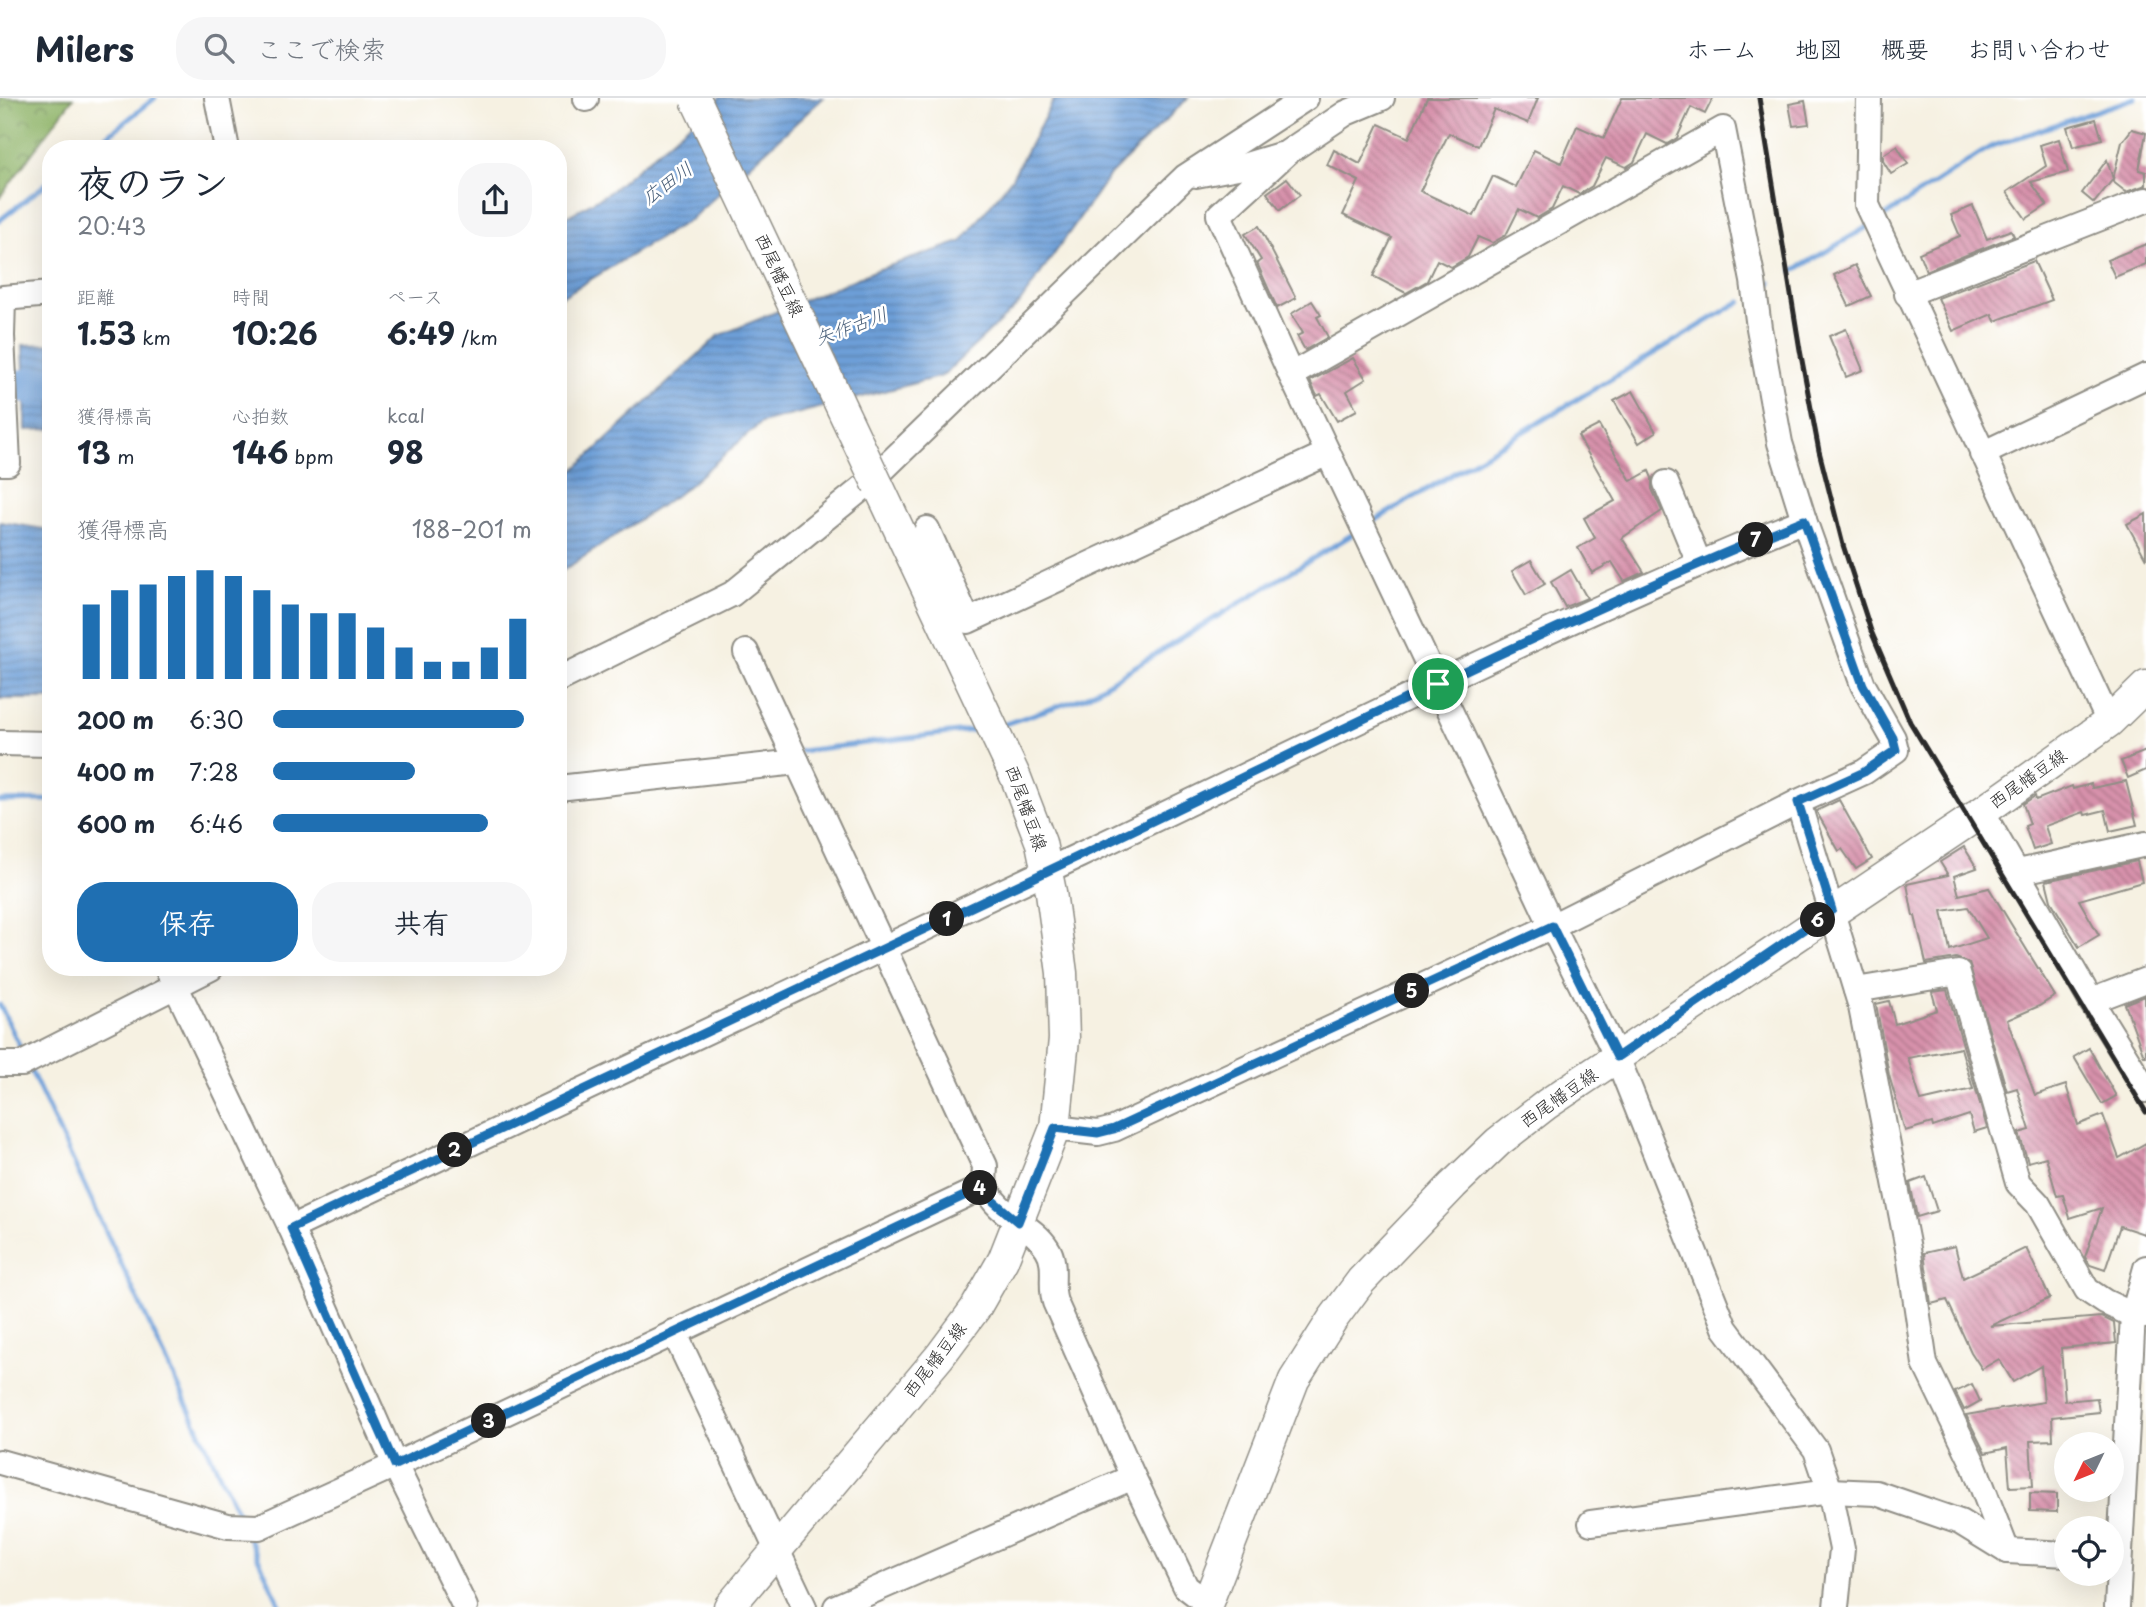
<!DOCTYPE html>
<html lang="ja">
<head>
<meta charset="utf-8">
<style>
  body { margin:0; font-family:"Playpen Sans","Klee One",sans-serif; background:#f6f6f7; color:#1f2937; height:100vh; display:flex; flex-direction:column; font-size:26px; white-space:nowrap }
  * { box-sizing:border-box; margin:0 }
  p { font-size:23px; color:#747a83 }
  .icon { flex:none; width:38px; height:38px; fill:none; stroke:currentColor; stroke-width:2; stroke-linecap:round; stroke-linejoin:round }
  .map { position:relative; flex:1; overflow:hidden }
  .drawer { position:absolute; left:42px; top:42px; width:525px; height:836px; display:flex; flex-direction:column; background:#fff; border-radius:28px; box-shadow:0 7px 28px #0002 }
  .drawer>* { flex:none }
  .needle { width:46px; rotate:227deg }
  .controls { position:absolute; left:2054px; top:1334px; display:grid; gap:14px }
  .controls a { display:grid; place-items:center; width:70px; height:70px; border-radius:50%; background:#fff; box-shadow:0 7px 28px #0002; font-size:35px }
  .pin { position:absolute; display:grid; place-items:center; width:60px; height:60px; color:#fff; margin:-30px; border:4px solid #fff; border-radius:50%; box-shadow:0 2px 7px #0007 }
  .km { position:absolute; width:35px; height:35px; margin:-18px; border-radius:50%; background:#222; color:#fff; font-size:19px; line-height:35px; text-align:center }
  .round { display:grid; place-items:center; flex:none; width:74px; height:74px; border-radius:28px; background:#f6f6f7 }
  .overview { display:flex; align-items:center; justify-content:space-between; height:119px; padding:0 35px }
  h1 { font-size:38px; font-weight:700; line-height:52px }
  .metrics { display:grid; grid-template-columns:repeat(3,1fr); gap:10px; height:119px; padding:7px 35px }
  .metrics div { display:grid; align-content:center }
  .metrics b { font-size:30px; font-weight:700 }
  .metrics small { font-size:19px; font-weight:400 }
  .metrics p { font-size:19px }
  .chart { height:196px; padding:14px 35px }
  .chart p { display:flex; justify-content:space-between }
  .chart svg { width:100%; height:126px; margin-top:7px; stroke:#1f6fb2; stroke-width:6 }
  .cta { display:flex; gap:14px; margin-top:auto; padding:14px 35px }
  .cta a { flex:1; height:80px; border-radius:28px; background:#1f6fb2; color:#fff; font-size:28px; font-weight:700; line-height:80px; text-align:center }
  .cta a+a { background:#f6f6f7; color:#1f2937 }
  ul { padding:0 35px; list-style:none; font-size:23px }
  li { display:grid; grid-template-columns:112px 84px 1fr; align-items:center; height:52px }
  li i { height:18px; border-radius:9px; background:#1f6fb2 }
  header { display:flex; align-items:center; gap:42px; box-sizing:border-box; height:98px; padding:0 35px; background:#fff; border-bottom:2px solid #e0e1e3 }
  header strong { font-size:33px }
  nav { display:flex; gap:38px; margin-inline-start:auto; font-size:24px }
  .search { width:490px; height:63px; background:#f6f6f7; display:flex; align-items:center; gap:18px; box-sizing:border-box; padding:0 24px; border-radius:28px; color:#747a83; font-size:26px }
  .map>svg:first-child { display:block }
</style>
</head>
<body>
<header>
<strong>Milers</strong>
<div class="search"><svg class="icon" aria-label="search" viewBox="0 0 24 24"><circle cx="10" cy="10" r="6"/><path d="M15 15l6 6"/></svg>ここで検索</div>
<nav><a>ホーム</a><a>地図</a><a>概要</a><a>お問い合わせ</a></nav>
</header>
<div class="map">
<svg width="2146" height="1509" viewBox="0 0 2146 1509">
  <defs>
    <pattern id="forest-crowns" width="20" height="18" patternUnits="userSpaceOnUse" patternTransform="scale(1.75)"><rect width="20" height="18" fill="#8eb368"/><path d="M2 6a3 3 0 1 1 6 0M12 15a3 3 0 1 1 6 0" fill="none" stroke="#749256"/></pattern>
    <pattern id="water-rules" width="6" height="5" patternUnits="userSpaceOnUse" patternTransform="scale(1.75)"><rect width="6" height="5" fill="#6d9fd8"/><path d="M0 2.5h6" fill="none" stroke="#5a82af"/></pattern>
    <pattern id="building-back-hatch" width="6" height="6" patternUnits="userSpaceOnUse" patternTransform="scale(1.75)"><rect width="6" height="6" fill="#d791ab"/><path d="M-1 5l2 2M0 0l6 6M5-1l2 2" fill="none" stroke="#af778b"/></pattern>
  </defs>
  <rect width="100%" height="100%" fill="#fff"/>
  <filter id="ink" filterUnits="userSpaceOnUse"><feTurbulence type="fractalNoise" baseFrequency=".0143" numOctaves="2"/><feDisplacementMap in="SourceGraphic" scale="14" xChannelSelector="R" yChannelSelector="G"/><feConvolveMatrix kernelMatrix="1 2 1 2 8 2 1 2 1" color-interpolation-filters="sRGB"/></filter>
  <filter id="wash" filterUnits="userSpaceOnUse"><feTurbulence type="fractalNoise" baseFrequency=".00686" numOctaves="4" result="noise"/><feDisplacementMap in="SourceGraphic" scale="28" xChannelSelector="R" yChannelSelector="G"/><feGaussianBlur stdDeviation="1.57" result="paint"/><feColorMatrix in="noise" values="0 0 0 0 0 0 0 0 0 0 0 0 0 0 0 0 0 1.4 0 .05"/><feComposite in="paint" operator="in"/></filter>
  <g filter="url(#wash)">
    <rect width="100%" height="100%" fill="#f6f1e2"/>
    <path fill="url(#forest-crowns)" stroke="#5c6f4a" stroke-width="2" d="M0,0H73L0,99Z"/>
    <g fill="url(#water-rules)" stroke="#4c6582" stroke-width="2">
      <path d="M720,0H823L691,121L558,201V124L611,93Z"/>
      <path d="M1055,0H1188L1109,78L1019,206L942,278L761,325L681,394L558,476V387L718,238L877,172L961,144L1012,80Z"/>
      <path d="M51,246V331L26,332L23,247Z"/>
      <path d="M0,424L51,432V601H0Z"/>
    </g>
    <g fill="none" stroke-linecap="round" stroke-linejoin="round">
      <g stroke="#6d9fd8" stroke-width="5">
        <path d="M91,51L155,0"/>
        <path d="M1880,121L1990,49L2135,0"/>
        <path d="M0,122L51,82"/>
        <path d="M1793,173L1869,128"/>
        <path d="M1768,187L1771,185"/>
        <path d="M1369,426L1741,203"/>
        <path d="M1002,627L1085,599L1358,433"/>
        <path d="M801,653L982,631"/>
        <path d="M0,703L51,702"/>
        <path d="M0,907L24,957"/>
        <path d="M29,969L240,1420"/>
        <path d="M247,1436L281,1509"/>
      </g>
      <path stroke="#6d9fd8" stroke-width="33" d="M0,290L51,285"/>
    </g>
    <g id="blocks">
      <g fill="url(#building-back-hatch)" fill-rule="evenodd">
        <path d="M1427,0H1538L1528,25L1494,11L1478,48L1449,35L1420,93L1474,118L1493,78L1516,89L1534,52L1561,65L1577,28L1604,40L1622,0H1713L1705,16L1691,9L1677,40L1667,46L1647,36L1634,64L1626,69L1606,60L1592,88L1579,96L1563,88L1552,111L1537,120L1519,111L1506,137L1492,145L1478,139L1468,159L1451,169L1437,162L1427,183L1406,195L1373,178L1392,140L1343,117L1359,83L1327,67L1334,52L1360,66L1379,26L1409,40Z"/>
        <path d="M1805,3L1809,26L1793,28L1789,6Z"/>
        <path d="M2096,21L2102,41L2073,49L2067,29Z"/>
        <path d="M2132,31L2146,35L2139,72L2146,74V87L2126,94L2112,83L2113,81L2094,105L2082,95L2107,62L2113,81L2122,44Z"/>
        <path d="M2059,41L2068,74L2031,84L2047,107L2026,121L2007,94L2046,68L2040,47Z"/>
        <path d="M1897,48L1908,66L1891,76L1883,63V57Z"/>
        <path d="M1287,80L1300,97L1280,112L1267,95Z"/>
        <path d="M1973,108L1987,141L2011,132L2014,138L1926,173L1919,155L1960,138L1951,117Z"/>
        <path d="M1259,128L1296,200L1277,210L1257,165L1261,162L1245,136Z"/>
        <path d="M2146,146V166L2115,179L2107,162Z"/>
        <path d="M2034,163L2052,202L1995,223L1992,216L1953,233L1938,200Z"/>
        <path d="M1855,167L1871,198L1849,208L1834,177Z"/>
        <path d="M1312,203L1321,217L1317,219L1328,239L1305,252L1297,238L1303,235L1291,216Z"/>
        <path d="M1846,231L1863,272L1846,279L1829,238Z"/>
        <path d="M1353,260L1366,281L1347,293L1357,312L1337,323L1321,296L1317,298L1310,283Z"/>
        <path d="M1633,293L1656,334L1639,345L1614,303Z"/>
        <path d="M1599,327L1631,383L1649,373L1652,380V391L1662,413L1622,440L1644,474L1624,483L1612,464L1592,475L1578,450L1595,440L1584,420L1615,403L1578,338Z"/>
        <path d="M2146,416V461L2127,426Z"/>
        <path d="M1531,462L1545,486L1526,497L1512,473Z"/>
        <path d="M1571,472L1587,500L1565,509L1551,484Z"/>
        <path d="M2146,653V672L2128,680L2121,663Z"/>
        <path d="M2126,683L2137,727L2110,733L2105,712L2085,717L2084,714L2045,728L2051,746L2033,752L2025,728L2030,726L2023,706L2035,698L2036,702L2072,688L2073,691L2091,686L2092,690Z"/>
        <path d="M1839,702L1872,761L1856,771L1842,751L1839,753L1816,713Z"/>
        <path d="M1964,749L1977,770L1954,778L1959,797L1989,790L2055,898L2039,908L2007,922L2035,997L2066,987L2078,1027L2103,1017L2119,1060L2146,1045V1127L2144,1136L2120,1128L2105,1172L2090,1167L2085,1159L2102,1110L2070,1120L2063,1097L2057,1098L2046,1059L2028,1064L2019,1035L2030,1032L2017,990L2007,993L1969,865L1956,860L1926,865L1915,818H1913L1907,786L1948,777L1940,764ZM1968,809L1987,840L1950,852L1942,813Z"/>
        <path d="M2137,763L2142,784L2079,802L2099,837L2079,849L2051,803L2046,783Z"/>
        <path d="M1947,892L1987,1030L1974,1034L1969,1017L1933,1029L1932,1025L1905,1033L1889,977L1876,906L1889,903L1895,926L1937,912L1932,894ZM1961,950L1973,991L1921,1003L1908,960Z"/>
        <path d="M2145,898L2146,958H2144L2125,906Z"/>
        <path d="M2089,950L2116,998L2102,1006L2074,959Z"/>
        <path d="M1926,1079L1937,1113L1917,1119L1910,1085Z"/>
        <path d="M1955,1148L1963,1180L2026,1150L2050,1200L1990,1228L2102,1219L2114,1225L2116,1245L2061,1250L2065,1303L2097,1300L2099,1314L2052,1319L2053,1342L2030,1343L2033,1388L2010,1389L2007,1350L1985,1355L1966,1317L2044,1304L2041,1268L2013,1284L1999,1261L1982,1271L1971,1254L1947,1202L1931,1206L1924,1155Z"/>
        <path d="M1972,1286L1980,1303L1964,1312L1955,1294Z"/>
        <path d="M2030,1395L2057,1396V1414L2030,1413Z"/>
      </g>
    </g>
  </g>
  <g filter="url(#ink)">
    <use href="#blocks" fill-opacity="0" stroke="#908e86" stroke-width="2"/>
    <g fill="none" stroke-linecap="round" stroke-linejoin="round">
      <defs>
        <g id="minor">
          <path d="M217,0L227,51"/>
          <path d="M586,0V1"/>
          <path d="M1382,0L1346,15L1288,54L1219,117L1291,277L1552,828L1617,959L1725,1230L1816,1352L1830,1393L1842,1451L1836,1509"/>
          <path d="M1869,0L1867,107L2109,624"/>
          <path d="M1196,77L1243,68L1280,57"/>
          <path d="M1907,196L2146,102"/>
          <path d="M1982,356L2146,278"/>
          <path d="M0,365H8L2,238L3,200L51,196"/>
          <path d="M1666,385L1699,465"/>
          <path d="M927,431L968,523L1328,355"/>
          <path d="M746,554L985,1068C985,1074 983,1083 986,1089C996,1117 1032,1126 1047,1150C1058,1166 1049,1187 1055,1204L1133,1379L1186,1489L1207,1505"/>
          <path d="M558,582L732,496L871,383L1185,79L1306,0"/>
          <path d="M0,645L51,646"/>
          <path d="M558,690L797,664"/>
          <path d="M1798,704L1861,909L1909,1156L1925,1266L1973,1365L2007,1453"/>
          <path d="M1982,714L2091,903L2146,992"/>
          <path d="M2018,774L2146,746"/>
          <path d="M167,870L291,1130L395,1367L465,1509"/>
          <path d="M1856,892L1958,875L2018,1085L2038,1106L2087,1192L2105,1204L2133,1217L2146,1218"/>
          <path d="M2091,903L2146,882"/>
          <path d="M0,966H22L211,870"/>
          <path d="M1055,1030L1098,1035L1114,1031L1552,828L1798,704L1864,674L1896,652L1893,640L1863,587L1804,422L1780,345L1759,230L1753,183L1723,31L1291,277"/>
          <path d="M291,1130C553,1004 818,883 1080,757C1320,643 1558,522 1804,422"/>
          <path d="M674,1234L804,1509"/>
          <path d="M0,1364L228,1428L259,1429L395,1367L985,1088"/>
          <path d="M1591,1425L1830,1393L1876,1395L1960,1424L2007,1453L2067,1456"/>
          <path d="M836,1509L1133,1379"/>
          <path d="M2117,1509L2133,1217L2146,1170"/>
        </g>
        <g id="major">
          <path d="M729,1509L940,1258L975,1211L1003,1162L1055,1030L1064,941L1062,875L1051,794L1041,745L1016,680L878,387"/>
          <path d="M1206,1509L1294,1282L1332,1222L1361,1183L1453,1087L1498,1044L1547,1006L1982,714L2109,624L2146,588"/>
        </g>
      </defs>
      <use href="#minor" stroke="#908e86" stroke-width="28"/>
      <use href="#major" stroke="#908e86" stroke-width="33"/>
      <use href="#minor" stroke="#fff" stroke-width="24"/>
      <use href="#major" stroke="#fff" stroke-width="30"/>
      <path stroke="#2b2b2b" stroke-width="5" d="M1759,0L1800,252L1819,353L1843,447L1871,533L1910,624L2146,1014"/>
      <defs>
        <path id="major-bridge" d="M695,0L878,387"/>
      </defs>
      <use href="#major-bridge" stroke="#908e86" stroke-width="33" stroke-linecap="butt"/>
      <use href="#major-bridge" stroke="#fff" stroke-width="30"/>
    </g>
  </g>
  <g fill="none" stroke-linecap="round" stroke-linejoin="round" filter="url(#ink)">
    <defs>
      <path id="route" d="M1804,422L1863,587L1893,640L1896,652L1864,674L1798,704L1832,812L1617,959L1552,828L1114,1031L1098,1035L1055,1030L1018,1124L993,1103L985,1088L395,1367L291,1130C558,1002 828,878 1096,750C1330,638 1563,520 1804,422Z"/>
    </defs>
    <use href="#route" stroke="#fff" stroke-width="14"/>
    <use href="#route" stroke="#1f6fb2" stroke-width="9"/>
  </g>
  <g text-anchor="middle" stroke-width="5" stroke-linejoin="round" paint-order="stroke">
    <g font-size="18" fill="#2b2b2b" stroke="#fff">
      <text transform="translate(779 177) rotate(65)" y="6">西尾幡豆線</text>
      <text transform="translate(2028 681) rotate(-35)" y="6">西尾幡豆線</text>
      <text transform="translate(1026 710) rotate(70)" y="6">西尾幡豆線</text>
      <text transform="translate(1559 1000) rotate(-35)" y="6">西尾幡豆線</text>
      <text transform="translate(935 1262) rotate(-52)" y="6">西尾幡豆線</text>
    </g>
    <g font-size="19" font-style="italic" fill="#495f79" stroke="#fff">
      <text transform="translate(667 85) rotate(-36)" y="7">広田川</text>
      <text transform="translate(851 228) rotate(-20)" y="7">矢作古川</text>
    </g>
  </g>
</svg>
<div class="controls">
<a><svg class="needle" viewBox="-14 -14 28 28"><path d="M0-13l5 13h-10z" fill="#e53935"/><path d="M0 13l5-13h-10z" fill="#747a83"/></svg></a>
<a><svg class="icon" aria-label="locate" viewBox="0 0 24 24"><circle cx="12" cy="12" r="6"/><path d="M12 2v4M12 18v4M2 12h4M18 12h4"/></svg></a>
</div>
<div class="pin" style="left:1438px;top:586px;background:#1e9e55"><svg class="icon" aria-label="arrive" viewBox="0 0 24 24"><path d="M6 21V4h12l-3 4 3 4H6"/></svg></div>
<b class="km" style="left:947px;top:821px">1</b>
<b class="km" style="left:455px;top:1052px">2</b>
<b class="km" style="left:489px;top:1323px">3</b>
<b class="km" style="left:980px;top:1090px">4</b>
<b class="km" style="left:1412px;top:893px">5</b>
<b class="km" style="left:1818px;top:822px">6</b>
<b class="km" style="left:1756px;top:442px">7</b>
<section class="drawer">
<div class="overview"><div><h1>夜のラン</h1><p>20:43</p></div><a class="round"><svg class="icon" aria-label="share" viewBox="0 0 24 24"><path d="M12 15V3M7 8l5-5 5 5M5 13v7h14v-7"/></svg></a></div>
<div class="metrics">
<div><p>距離</p><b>1.53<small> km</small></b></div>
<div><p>時間</p><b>10:26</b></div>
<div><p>ペース</p><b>6:49<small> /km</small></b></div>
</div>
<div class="metrics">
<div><p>獲得標高</p><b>13<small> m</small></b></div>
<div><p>心拍数</p><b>146<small> bpm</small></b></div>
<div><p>kcal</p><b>98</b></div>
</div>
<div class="chart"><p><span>獲得標高</span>188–201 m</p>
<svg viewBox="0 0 160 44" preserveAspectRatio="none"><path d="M5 44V18M15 44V13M25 44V11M35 44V8M45 44V6M55 44V8M65 44V13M75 44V18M85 44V21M95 44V21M105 44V26M115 44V33M125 44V38M135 44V38M145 44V33M155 44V23"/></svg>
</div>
<ul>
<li><b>200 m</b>6:30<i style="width:97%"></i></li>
<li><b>400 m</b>7:28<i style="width:55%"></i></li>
<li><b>600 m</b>6:46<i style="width:83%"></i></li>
</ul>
<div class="cta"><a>保存</a><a>共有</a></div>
</section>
</div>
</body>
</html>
